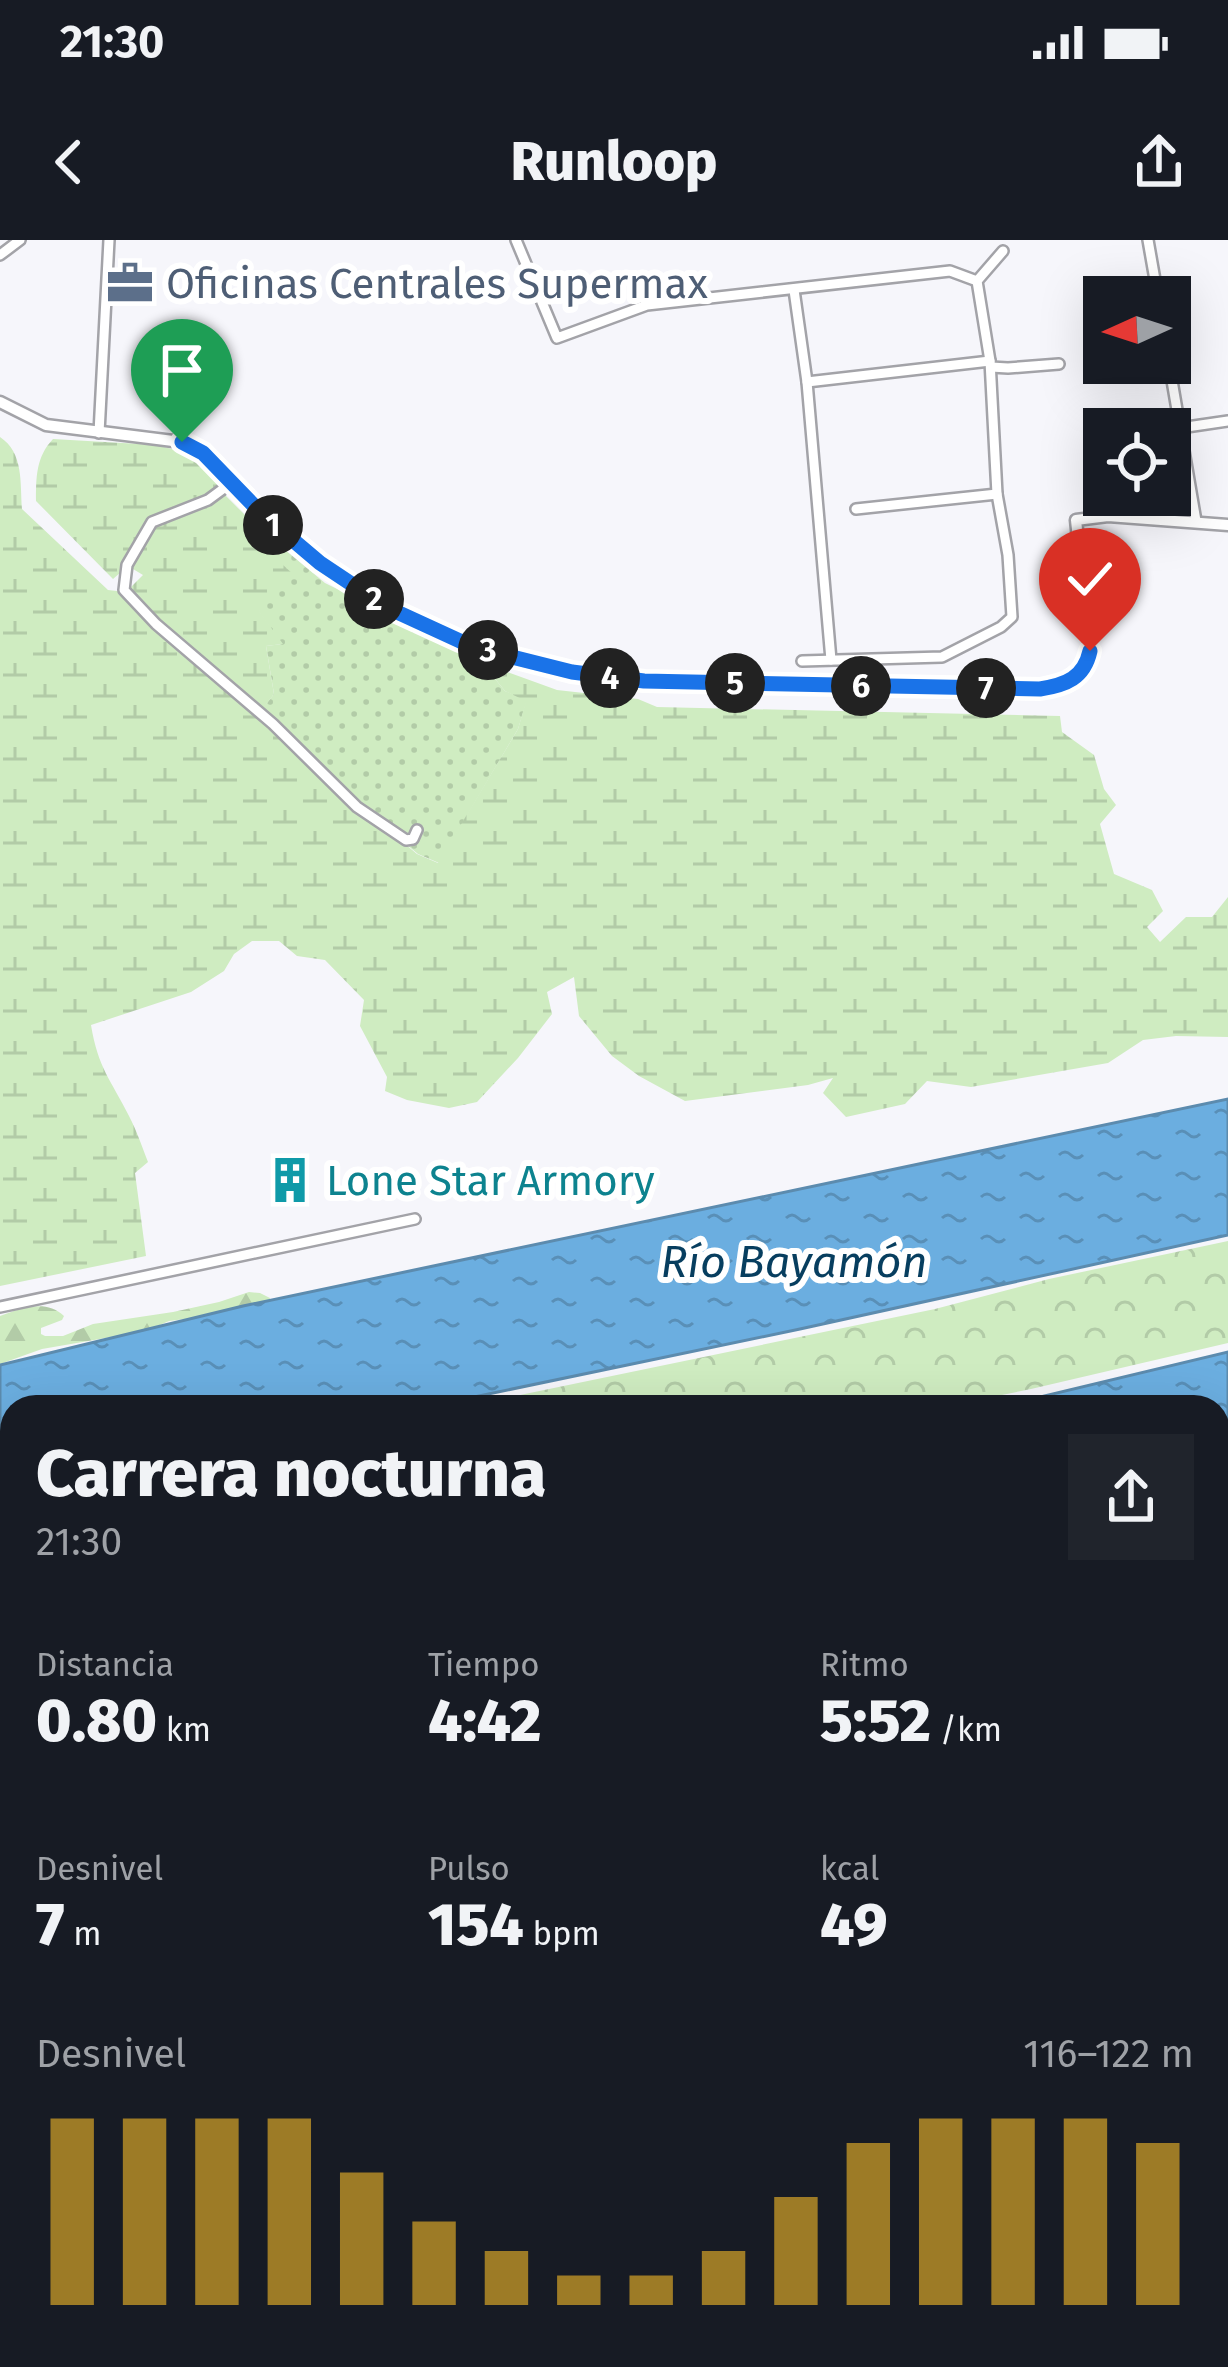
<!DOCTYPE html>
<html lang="es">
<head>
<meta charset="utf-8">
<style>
  body { margin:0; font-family:"Fira Sans",sans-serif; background:#20242c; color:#f1f3f6; height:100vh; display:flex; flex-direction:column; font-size:45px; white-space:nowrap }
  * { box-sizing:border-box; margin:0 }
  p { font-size:39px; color:#9ea1a6 }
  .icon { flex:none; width:66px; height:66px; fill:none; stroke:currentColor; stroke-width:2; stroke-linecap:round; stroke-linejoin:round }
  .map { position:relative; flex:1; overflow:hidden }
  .sheet { position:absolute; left:0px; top:1155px; width:1230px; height:972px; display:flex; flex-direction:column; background:#171b24; border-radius:36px 36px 0 0; box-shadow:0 12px 48px #0002 }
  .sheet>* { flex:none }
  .needle { width:78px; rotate:267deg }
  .fabs { position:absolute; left:1083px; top:36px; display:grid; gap:24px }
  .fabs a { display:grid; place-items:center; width:108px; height:108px; border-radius:0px; background:#171b24; box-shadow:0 12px 48px #0002; font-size:60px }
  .pin { position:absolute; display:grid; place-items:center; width:102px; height:102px; color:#fff; margin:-123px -51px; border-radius:50% 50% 50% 0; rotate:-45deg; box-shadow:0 0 12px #0007 }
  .pin .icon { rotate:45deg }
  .km { position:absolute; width:60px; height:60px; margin:-30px; border-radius:50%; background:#222; color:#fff; font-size:33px; line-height:60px; text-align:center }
  .round { display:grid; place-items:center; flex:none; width:126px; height:126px; border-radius:0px; background:#20242c }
  .overview { display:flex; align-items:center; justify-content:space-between; height:204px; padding:0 36px }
  h1 { font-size:66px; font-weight:800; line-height:90px }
  .stats { display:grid; grid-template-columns:repeat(3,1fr); gap:18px; height:204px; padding:12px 36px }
  .stats div { display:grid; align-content:center }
  .stats b { font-size:60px; font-weight:800 }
  .stats small { font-size:33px; font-weight:400 }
  .stats p { font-size:33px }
  .chart { height:336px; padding:24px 36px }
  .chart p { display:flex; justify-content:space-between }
  .chart svg { width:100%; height:216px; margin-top:12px; stroke:#9d7b26; stroke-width:6 }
  .status { display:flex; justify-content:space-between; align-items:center; height:84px; padding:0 60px; background:#171b24; direction:ltr }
  .status svg { height:33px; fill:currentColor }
  header { display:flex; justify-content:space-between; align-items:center; height:156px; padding:0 36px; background:#171b24; font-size:54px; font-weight:800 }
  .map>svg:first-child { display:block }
</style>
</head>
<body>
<div class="status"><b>21:30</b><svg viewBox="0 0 49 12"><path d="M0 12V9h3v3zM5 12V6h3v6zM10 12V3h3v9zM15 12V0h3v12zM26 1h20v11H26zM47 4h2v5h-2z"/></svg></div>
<header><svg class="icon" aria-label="back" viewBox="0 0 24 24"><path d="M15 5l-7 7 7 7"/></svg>Runloop<svg class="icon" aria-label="share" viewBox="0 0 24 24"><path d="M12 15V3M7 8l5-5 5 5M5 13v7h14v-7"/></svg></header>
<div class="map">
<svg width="1228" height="2127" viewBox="0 0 1228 2127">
  <defs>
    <pattern id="grass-dots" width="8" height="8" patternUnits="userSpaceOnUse" patternTransform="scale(3)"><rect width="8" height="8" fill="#cfecc1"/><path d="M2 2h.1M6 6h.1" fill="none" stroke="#b2cba7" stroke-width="1.8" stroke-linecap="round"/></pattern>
    <pattern id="forest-firs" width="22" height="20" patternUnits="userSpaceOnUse" patternTransform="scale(3)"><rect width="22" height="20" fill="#cfecc1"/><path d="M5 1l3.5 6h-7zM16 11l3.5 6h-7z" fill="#b2cba7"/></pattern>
    <pattern id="wetland-marsh" width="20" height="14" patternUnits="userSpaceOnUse" patternTransform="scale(3)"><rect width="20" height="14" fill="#cfecc1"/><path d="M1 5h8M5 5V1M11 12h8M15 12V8" fill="none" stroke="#b2cba7"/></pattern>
    <pattern id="park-crowns" width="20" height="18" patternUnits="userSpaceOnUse" patternTransform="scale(3)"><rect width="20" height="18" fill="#cfecc1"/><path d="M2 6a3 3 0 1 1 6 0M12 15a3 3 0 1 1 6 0" fill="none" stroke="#b2cba7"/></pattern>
    <pattern id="water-ripples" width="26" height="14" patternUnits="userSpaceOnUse" patternTransform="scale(3)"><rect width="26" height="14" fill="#6baee0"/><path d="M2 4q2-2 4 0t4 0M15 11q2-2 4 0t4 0" fill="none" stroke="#598fb7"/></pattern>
  </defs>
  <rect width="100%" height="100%" fill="#f6f6fb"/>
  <g fill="url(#grass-dots)">
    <path d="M255,285L325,343L457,408L482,423L505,451L527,460L518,489L439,623L418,614L328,540L262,469L274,454L266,406L282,404L259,372L261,304Z"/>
    <path d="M0,1578L12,1582V1900L0,1902Z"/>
  </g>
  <path fill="url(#forest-firs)" d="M249,1052L260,1053L270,1058L269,1064L259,1070L169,1081L146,1091L42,1109L0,1124V1076C22,1068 46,1059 64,1076L62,1080L41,1088V1094L45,1096H63L93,1084L173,1072L219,1062Z"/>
  <path fill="url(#wetland-marsh)" d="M0,197C24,213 20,243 22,269L108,350L126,352L143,335L128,326L113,339L36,261C36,237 36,217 53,199L157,205L186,213L223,244L226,256L255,285L261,305L294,335L259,371L283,404L266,406L274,454L262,470L328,540L417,614L438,623L518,489L526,461L505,451L482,423L557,450L638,459L657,467L1060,476L1062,492L1094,515L1104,549L1116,565L1100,584L1114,634L1152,650L1163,671L1147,687L1160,702L1186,677H1212L1228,657V797L1176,796L1143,800L1108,823L971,847L927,841L905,864L846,877L823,853L833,838L808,845L685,861L639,836L612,816L579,776L574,737L547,752L552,774L518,818L477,862L449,868L407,860L385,851L387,837L360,786L364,760L325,720L297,716L279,701H252L234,714L224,731L191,752L91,785C98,828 111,840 129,876C137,891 142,907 148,922L135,933L146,1016L0,1046Z"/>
  <g fill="url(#park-crowns)">
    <path d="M1228,1001V1103L1031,1149L943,1167H462L935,1069L1049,1039Z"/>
    <path d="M12,1261V1360L0,1363V1264Z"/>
  </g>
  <g fill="url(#water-ripples)" stroke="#5c8bae" stroke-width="3">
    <path d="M1228,859V995L800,1089L426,1167H12V1253L0,1256V1125L243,1066Z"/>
    <path d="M1228,1112V1180L1218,1182V1167H998Z"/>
  </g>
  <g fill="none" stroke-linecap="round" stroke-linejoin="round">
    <g stroke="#5c8bae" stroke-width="3">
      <path d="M0,1541L12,1546"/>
      <path d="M1218,1759L1228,1761"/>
    </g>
    <defs>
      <g id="minor">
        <path d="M516,0L557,98L647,65L950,31L977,41"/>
        <path d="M1148,0L1158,57"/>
        <path d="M0,15L20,0"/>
        <path d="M794,50L807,142L831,420"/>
        <path d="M1169,123L1196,281"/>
        <path d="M991,127L1008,128L1059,124"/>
        <path d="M807,142L990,121"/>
        <path d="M1180,188L1228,181"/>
        <path d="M99,193L109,0"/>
        <path d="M231,243L208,260L152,282L127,325L124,350L156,384L273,484L357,567L406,600L413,599L417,590"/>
        <path d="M856,269L997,254"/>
        <path d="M802,421L942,417L1001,387L1012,377L1008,315L997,254L990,121L977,41L1003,11"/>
        <path d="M0,1067L415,979"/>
        <path d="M1218,1302L1228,1300"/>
        <path d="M1218,1374L1228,1372"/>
        <path d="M1222,1446L1228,1445"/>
        <path d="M1218,1526L1228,1524"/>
        <path d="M1218,1603L1228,1601"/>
        <path d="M1218,1674L1228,1673"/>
        <path d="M1218,1937L1223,1948L1228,2052"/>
        <path d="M0,2040L12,2041"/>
        <path d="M23,2115L24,2127"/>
        <path d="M103,2115L104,2127"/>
        <path d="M184,2115L185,2127"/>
        <path d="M457,2115V2127"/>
        <path d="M531,2115V2127"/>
        <path d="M603,2115L604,2127"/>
        <path d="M679,2115V2127"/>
        <path d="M753,2115L754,2127"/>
        <path d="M825,2115V2127"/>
        <path d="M901,2115L902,2127"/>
        <path d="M1155,2115V2127"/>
        <path d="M1169,2127L1195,2125"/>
      </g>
      <g id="tertiary">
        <path d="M0,162L46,185L181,202L193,206C208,216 219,231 232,245C251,264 271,284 292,302C393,385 515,429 644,441L1040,449C1066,445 1084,438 1090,411L1076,280L1108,276L1228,285"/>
        <path d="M235,2115V2127"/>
      </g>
      <g id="primary">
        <path d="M1218,1860L1228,1859"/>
        <path d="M1218,1889H1228"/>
        <path d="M0,1939L12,1938"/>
        <path d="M0,1968H12"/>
      </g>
    </defs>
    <use href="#minor" stroke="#a3a3a8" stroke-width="14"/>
    <use href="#tertiary" stroke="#a3a3a8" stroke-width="15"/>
    <use href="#primary" stroke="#d3d3d4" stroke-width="18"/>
    <use href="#minor" stroke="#fff" stroke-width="9"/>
    <use href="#tertiary" stroke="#fff" stroke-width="10"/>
    <use href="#primary" stroke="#f4d0b1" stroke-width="14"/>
  </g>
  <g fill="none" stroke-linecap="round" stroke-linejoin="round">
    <defs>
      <path id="route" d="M182,202L203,213L261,273L320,323L386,367L460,401L500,414L572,432L644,441L1040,449C1066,445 1084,438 1090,411"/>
    </defs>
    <use href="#route" stroke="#fff" stroke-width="24"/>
    <use href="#route" stroke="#1a73e8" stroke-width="15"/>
  </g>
  <defs>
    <symbol id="office-bare" viewBox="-9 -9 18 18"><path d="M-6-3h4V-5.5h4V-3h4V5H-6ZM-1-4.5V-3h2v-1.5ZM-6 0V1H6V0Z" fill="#5c6f8a" stroke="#fff" stroke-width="2.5" paint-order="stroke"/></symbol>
    <symbol id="building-bare" viewBox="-9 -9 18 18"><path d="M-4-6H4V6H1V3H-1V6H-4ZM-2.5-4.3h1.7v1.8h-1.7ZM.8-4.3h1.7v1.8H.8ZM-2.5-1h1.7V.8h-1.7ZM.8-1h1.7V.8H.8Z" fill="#0f9aa8" stroke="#fff" stroke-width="2.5" paint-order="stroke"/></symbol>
  </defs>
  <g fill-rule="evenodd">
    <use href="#office-bare" x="97" y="10" width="66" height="66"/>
    <use href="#building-bare" x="257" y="907" width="66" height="66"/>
  </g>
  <g text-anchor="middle" stroke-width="12" stroke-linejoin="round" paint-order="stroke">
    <g font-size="42" fill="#4e5e75" stroke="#fff" text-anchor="start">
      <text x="166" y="58">Oficinas Centrales Supermax</text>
    </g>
    <g font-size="42" fill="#0d838f" stroke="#fff" text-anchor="start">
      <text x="326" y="955">Lone Star Armory</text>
    </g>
    <g font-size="45" font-style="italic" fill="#073e5f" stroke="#fff">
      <text x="794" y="1037">Río Bayamón</text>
    </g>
  </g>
</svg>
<div class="fabs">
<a><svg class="needle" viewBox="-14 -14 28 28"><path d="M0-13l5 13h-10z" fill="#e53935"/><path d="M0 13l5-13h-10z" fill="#9ea1a6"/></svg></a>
<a><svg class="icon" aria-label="locate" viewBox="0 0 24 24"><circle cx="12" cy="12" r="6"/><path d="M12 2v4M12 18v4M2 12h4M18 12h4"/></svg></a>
</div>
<div class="pin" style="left:182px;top:202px;background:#1e9e55"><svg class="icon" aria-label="arrive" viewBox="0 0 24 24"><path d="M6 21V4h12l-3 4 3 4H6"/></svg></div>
<div class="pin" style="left:1090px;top:411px;background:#d93025"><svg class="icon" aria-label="check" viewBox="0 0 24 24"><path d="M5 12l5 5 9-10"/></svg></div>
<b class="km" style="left:273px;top:285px">1</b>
<b class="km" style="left:374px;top:359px">2</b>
<b class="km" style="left:488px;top:410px">3</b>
<b class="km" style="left:610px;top:438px">4</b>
<b class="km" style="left:735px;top:443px">5</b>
<b class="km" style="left:861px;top:446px">6</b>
<b class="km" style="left:986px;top:448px">7</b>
<section class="sheet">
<div class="overview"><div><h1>Carrera nocturna</h1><p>21:30</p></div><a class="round"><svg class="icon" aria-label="share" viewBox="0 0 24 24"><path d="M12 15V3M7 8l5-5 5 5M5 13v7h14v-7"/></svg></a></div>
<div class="stats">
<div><p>Distancia</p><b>0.80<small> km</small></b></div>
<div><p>Tiempo</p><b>4:42</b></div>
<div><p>Ritmo</p><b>5:52<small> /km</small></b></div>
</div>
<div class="stats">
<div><p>Desnivel</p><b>7<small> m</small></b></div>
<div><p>Pulso</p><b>154<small> bpm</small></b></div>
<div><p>kcal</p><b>49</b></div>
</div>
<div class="chart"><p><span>Desnivel</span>116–122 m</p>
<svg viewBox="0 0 160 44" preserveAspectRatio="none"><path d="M5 44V6M15 44V6M25 44V6M35 44V6M45 44V17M55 44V27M65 44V33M75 44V38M85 44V38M95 44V33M105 44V22M115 44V11M125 44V6M135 44V6M145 44V6M155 44V11"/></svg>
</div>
</section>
</div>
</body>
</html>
